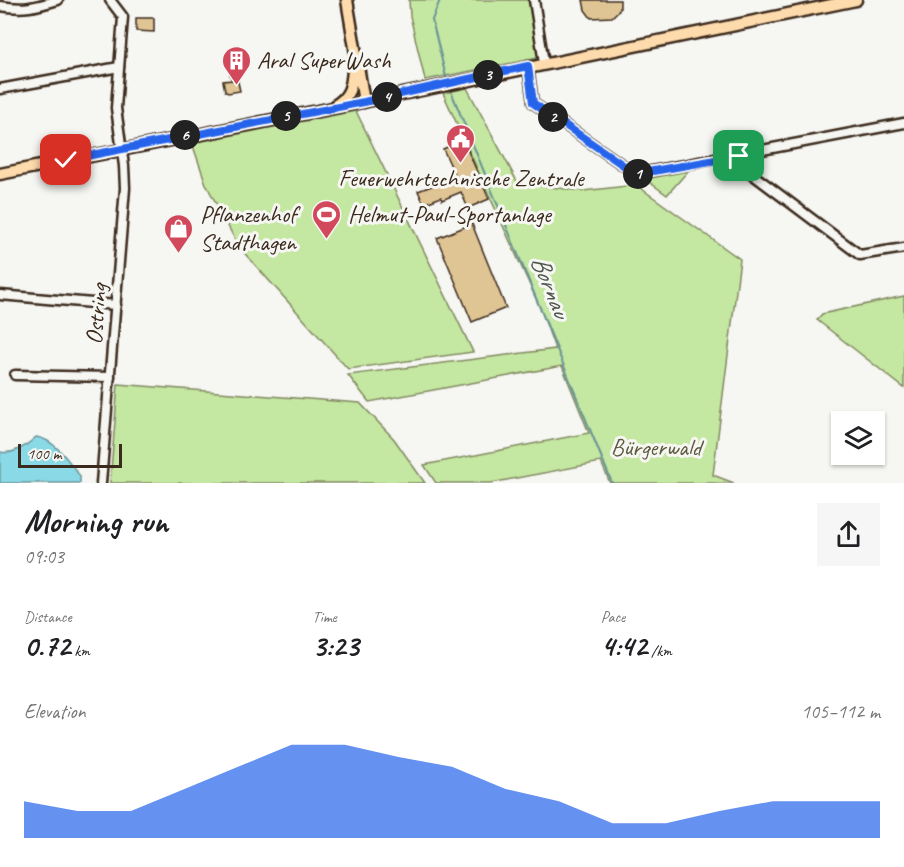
<!DOCTYPE html>
<html lang="en">
<head>
<meta charset="utf-8">
<style>
  body { margin:0; font-family:Caveat,sans-serif; background:#f6f6f6; color:#202124; height:100vh; display:flex; flex-direction:column; font-size:22px; white-space:nowrap }
  * { box-sizing:border-box; margin:0 }
  p { font-size:20px; color:#757577 }
  .icon { flex:none; width:33px; height:33px; fill:none; stroke:currentColor; stroke-width:2; stroke-linecap:round; stroke-linejoin:round }
  .map { position:relative; height:483px; overflow:hidden }
  .details { display:flex; flex-direction:column; background:#fff; flex:1 }
  .details>* { flex:none }
  .buttons { position:absolute; left:831px; top:411px; display:grid; gap:12px }
  .buttons a { display:grid; place-items:center; width:54px; height:54px; border-radius:0px; background:#fff; box-shadow:0 2px 4px #0004; font-size:30px }
  .scale { position:absolute; left:18px; bottom:15px; width:104px; box-sizing:border-box; padding-left:6px; border:3px solid #3b2a1e; border-top:0; font-size:16px; line-height:21px; white-space:nowrap; color:#3b2a1e; -webkit-text-stroke:4px #f6f6f2; paint-order:stroke }
  .pin { position:absolute; display:grid; place-items:center; width:51px; height:51px; color:#fff; margin:-26px; border-radius:12px; box-shadow:0 3px 9px #0006 }
  .km { position:absolute; width:30px; height:30px; margin:-15px; border-radius:50%; background:#222; color:#fff; font-size:16px; line-height:30px; text-align:center }
  .round { display:grid; place-items:center; flex:none; width:63px; height:63px; border-radius:0px; background:#f6f6f6 }
  .summary { display:flex; align-items:center; justify-content:space-between; height:102px; padding:0 24px }
  h1 { font-size:33px; font-weight:800; line-height:45px }
  .figures { display:grid; grid-template-columns:repeat(3,1fr); gap:9px; height:102px; padding:6px 24px }
  .figures div { display:grid; align-content:center }
  .figures b { font-size:30px; font-weight:800 }
  .figures small { font-size:16px; font-weight:400 }
  .figures p { font-size:16px }
  .chart { height:168px; padding:12px 24px }
  .chart p { display:flex; justify-content:space-between }
  .chart svg { width:100%; height:108px; margin-top:6px; fill:#2563eb; opacity:.7 }
  .map>svg:first-child { display:block }
</style>
</head>
<body>
<div class="map">
<svg width="904" height="483" viewBox="0 0 904 483">
  <rect width="100%" height="100%" fill="#f6f6f2"/>
  <filter id="ink" filterUnits="userSpaceOnUse"><feTurbulence type="fractalNoise" baseFrequency=".0167" numOctaves="2"/><feDisplacementMap in="SourceGraphic" scale="12" xChannelSelector="R" yChannelSelector="G"/><feConvolveMatrix kernelMatrix="1 2 1 2 8 2 1 2 1" color-interpolation-filters="sRGB"/></filter>
  <g filter="url(#ink)">
    <g fill="#c4e7a1" stroke="#808860" stroke-width="1.5">
      <path d="M409,0H531L538,58L425,80L410,16Z"/>
      <path d="M467,88L518,183L583,191L636,185L740,259L713,475L734,483H610L601,462L491,483H436L424,465L589,433L562,366L369,402L348,375L555,349L541,310L443,93Z"/>
      <path d="M356,111L473,352L348,369L239,247L206,184L192,143Z"/>
      <path d="M688,171L667,195L645,179Z"/>
      <path d="M904,296V388L817,320L822,314Z"/>
      <path d="M118,384L360,403L394,439L425,483H110Z"/>
    </g>
    <path fill="#8ad9e7" stroke="#6a9397" stroke-width="1.5" d="M36,437C55,439 69,462 80,476V483H0V452C14,455 26,446 36,437Z"/>
    <g fill="none" stroke-linecap="round" stroke-linejoin="round">
      <g stroke="#6a9397" stroke-width="2">
        <path d="M440,0L432,20L447,81"/>
        <path d="M450,89L612,483"/>
      </g>
    </g>
    <g fill="#dfc494" stroke="#3b2a1e" stroke-width="1.5">
      <path d="M583,0H620V9L612,17L591,18L585,10Z"/>
      <path d="M136,18H154V32L136,31Z"/>
      <path d="M236,73L240,91L228,93L225,91L223,81L232,80L230,75Z"/>
      <path d="M461,135L489,199L468,208L461,192L442,200L441,197L424,204L418,191L456,177L443,149L455,144L452,139Z"/>
      <path d="M472,224L506,308L472,322L437,238Z"/>
    </g>
    <g fill="none" stroke-linecap="round" stroke-linejoin="round">
      <defs>
        <g id="minor">
          <path d="M534,0L544,63"/>
          <path d="M0,6C24,10 35,7 58,0"/>
          <path d="M528,66L533,103L636,174L904,123"/>
          <path d="M0,89L119,67"/>
          <path d="M739,156L744,168L860,255L904,248"/>
          <path d="M0,295L116,305"/>
          <path d="M15,375L110,377"/>
          <path d="M101,483L125,188L124,166L116,108L123,17L110,0"/>
        </g>
        <g id="major">
          <path d="M347,0L364,102"/>
          <path d="M334,106C350,97 352,86 353,69"/>
          <path d="M0,174L383,98L856,0"/>
        </g>
      </defs>
      <use href="#minor" stroke="#3b2a1e" stroke-width="13"/>
      <use href="#major" stroke="#3b2a1e" stroke-width="15"/>
      <use href="#minor" stroke="#f6f6f2" stroke-width="8"/>
      <use href="#major" stroke="#fedbac" stroke-width="10"/>
    </g>
  </g>
  <g fill="none" stroke-linecap="round" stroke-linejoin="round" filter="url(#ink)">
    <defs>
      <path id="route" d="M66,160L364,102L528,66L533,103L636,174L739,156"/>
    </defs>
    <use href="#route" stroke="#fff" stroke-width="12"/>
    <use href="#route" stroke="#2563eb" stroke-width="8"/>
  </g>
  <defs>
    <symbol id="building-pin" viewBox="-11 -11 22 30"><path d="M0 17L-7.5 6A9.5 9.5 0 1 1 7.5 6Z" fill="#d1495b" stroke="#f6f6f2"/><path d="M-4-6H4V6H1V3H-1V6H-4ZM-2.5-4.3h1.7v1.8h-1.7ZM.8-4.3h1.7v1.8H.8ZM-2.5-1h1.7V.8h-1.7ZM.8-1h1.7V.8H.8Z" fill="#fff"/></symbol>
    <symbol id="civic-pin" viewBox="-11 -11 22 30"><path d="M0 17L-7.5 6A9.5 9.5 0 1 1 7.5 6Z" fill="#d1495b" stroke="#f6f6f2"/><path d="M-.6-6.5H3V-4.5H.6V-3L4-1V1h2V6H-6V1h2V-1L-.6-3ZM-1.2 2.5V6h2.4V2.5Z" fill="#fff"/></symbol>
    <symbol id="stadium-pin" viewBox="-11 -11 22 30"><path d="M0 17L-7.5 6A9.5 9.5 0 1 1 7.5 6Z" fill="#d1495b" stroke="#f6f6f2"/><path d="M0-5a6.5 5 0 1 0 0 10a6.5 5 0 1 0 0-10ZM-3.5-1.8h7v3.6h-7Z" fill="#fff"/></symbol>
    <symbol id="shop-pin" viewBox="-11 -11 22 30"><path d="M0 17L-7.5 6A9.5 9.5 0 1 1 7.5 6Z" fill="#d1495b" stroke="#f6f6f2"/><path d="M-5-2.5h2.3a2.7 3.5 0 0 1 5.4 0H5L5.5 6h-11ZM-1.5-2.5h3a1.5 2.3 0 0 0-3 0Z" fill="#fff"/></symbol>
  </defs>
  <g fill-rule="evenodd">
    <use href="#building-pin" x="220" y="44" width="33" height="45"/>
    <use href="#civic-pin" x="444" y="122" width="33" height="45"/>
    <use href="#stadium-pin" x="310" y="198" width="33" height="45"/>
    <use href="#shop-pin" x="162" y="212" width="33" height="45"/>
  </g>
  <g text-anchor="middle" stroke-width="6" stroke-linejoin="round" paint-order="stroke">
    <g font-size="24" fill="#3b2a1e" stroke="#f6f6f2" text-anchor="start">
      <text x="257" y="68">Aral SuperWash</text>
      <text x="461" y="186" text-anchor="middle">Feuerwehrtechnische Zentrale</text>
      <text x="200" y="222">Pflanzenhof<tspan x="200" dy="28">Stadthagen</tspan></text>
      <text x="348" y="222">Helmut-Paul-Sportanlage</text>
    </g>
    <g font-size="24" fill="#3b2a1e" stroke="#f6f6f2">
      <text transform="translate(96 314) rotate(-85)" y="8">Ostring</text>
    </g>
    <g font-size="24" fill="#5d593f" stroke="#f6f6f2">
      <text x="656" y="455">Bürgerwald</text>
    </g>
    <g font-size="26" font-style="italic" fill="#4f5650" stroke="#f6f6f2">
      <text transform="translate(551 286) rotate(68)" y="9">Bornau</text>
    </g>
  </g>
</svg>
<div class="buttons">
<a><svg class="icon" aria-label="layers" viewBox="0 0 24 24"><path d="M12 4l9 5-9 5-9-5zM3 14l9 5 9-5"/></svg></a>
</div>
<div class="scale">100 m</div>
<div class="pin" style="left:739px;top:156px;background:#1e9e55"><svg class="icon" aria-label="arrive" viewBox="0 0 24 24"><path d="M6 21V4h12l-3 4 3 4H6"/></svg></div>
<div class="pin" style="left:66px;top:160px;background:#d93025"><svg class="icon" aria-label="check" viewBox="0 0 24 24"><path d="M5 12l5 5 9-10"/></svg></div>
<b class="km" style="left:638px;top:174px">1</b>
<b class="km" style="left:553px;top:117px">2</b>
<b class="km" style="left:488px;top:75px">3</b>
<b class="km" style="left:387px;top:97px">4</b>
<b class="km" style="left:286px;top:116px">5</b>
<b class="km" style="left:185px;top:135px">6</b>
</div>
<section class="details">
<div class="summary"><div><h1>Morning run</h1><p>09:03</p></div><a class="round"><svg class="icon" aria-label="share" viewBox="0 0 24 24"><path d="M12 15V3M7 8l5-5 5 5M5 13v7h14v-7"/></svg></a></div>
<div class="figures">
<div><p>Distance</p><b>0.72<small> km</small></b></div>
<div><p>Time</p><b>3:23</b></div>
<div><p>Pace</p><b>4:42<small> /km</small></b></div>
</div>
<div class="chart"><p><span>Elevation</span>105–112 m</p>
<svg viewBox="0 0 160 44" preserveAspectRatio="none"><path d="M0 44V29L10 33L20 33L30 24L40 15L50 6L60 6L70 11L80 15L90 24L100 29L110 38L120 38L130 33L140 29L150 29L160 29V44z"/></svg>
</div>
</section>
</body>
</html>
